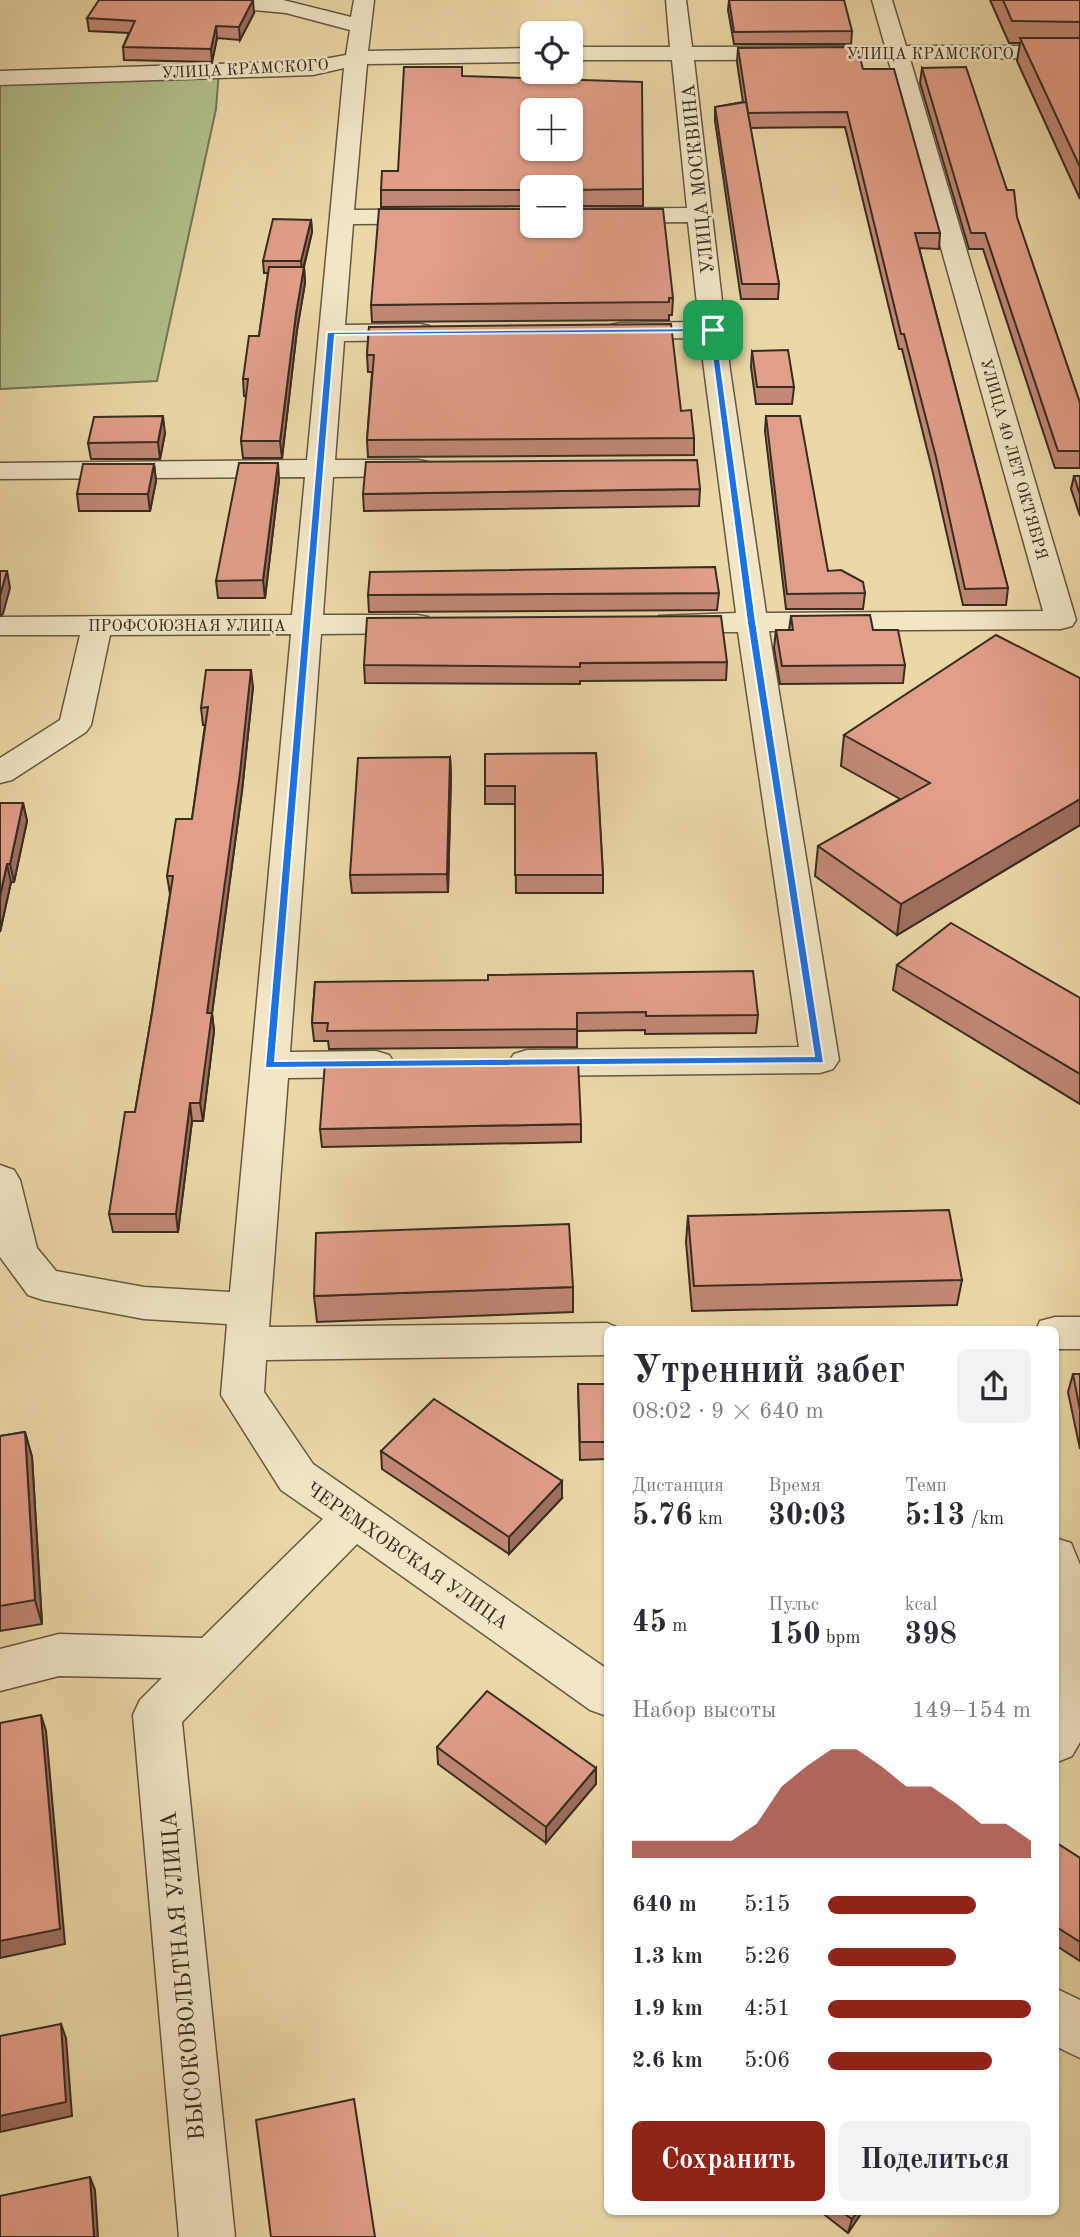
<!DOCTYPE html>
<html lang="ru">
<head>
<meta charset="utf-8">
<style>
  body { margin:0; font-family:"Old Standard TT",serif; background:#f2f2f3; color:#2b2b33; height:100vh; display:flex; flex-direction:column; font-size:26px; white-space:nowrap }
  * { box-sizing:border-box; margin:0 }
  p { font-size:23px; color:#7c7c81 }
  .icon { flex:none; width:38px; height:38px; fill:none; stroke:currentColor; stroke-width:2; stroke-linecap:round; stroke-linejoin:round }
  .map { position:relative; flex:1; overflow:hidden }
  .panel { position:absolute; left:604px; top:1326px; width:455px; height:889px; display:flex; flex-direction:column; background:#fff; border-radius:10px; box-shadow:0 2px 5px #0004 }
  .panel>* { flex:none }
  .tools { position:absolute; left:520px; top:21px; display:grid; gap:14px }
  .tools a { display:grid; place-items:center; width:63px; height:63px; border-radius:10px; background:#fff; box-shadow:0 2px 5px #0004; font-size:35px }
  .pin { position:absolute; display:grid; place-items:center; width:60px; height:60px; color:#fff; margin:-30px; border-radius:14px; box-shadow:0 4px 10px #0006 }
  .round { display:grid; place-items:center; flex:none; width:74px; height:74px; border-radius:10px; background:#f2f2f3 }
  .head { display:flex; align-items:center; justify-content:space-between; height:119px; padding:0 28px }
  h1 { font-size:38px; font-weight:800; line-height:52px }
  .stats { display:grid; grid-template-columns:repeat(3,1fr); gap:10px; height:119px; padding:7px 28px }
  .stats div { display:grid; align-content:center }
  .stats b { font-size:30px; font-weight:800 }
  .stats small { font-size:19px; font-weight:400 }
  .stats p { font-size:19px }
  .chart { height:196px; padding:14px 28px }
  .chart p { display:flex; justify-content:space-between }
  .chart svg { width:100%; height:126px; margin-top:7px; fill:#8f2418; opacity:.7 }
  .cta { display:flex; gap:14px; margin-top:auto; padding:14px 28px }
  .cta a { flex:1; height:80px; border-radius:10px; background:#8f2418; color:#fff; font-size:28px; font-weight:800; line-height:80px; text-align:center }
  .cta a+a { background:#f2f2f3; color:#2b2b33 }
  ul { padding:0 28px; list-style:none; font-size:23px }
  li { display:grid; grid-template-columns:112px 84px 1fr; align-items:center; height:52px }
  li i { height:18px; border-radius:9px; background:#8f2418 }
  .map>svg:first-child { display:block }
</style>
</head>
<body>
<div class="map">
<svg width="1080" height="2237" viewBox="0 0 1080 2237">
  <rect width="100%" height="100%" fill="#ebd8a7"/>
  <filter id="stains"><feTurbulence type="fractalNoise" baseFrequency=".00286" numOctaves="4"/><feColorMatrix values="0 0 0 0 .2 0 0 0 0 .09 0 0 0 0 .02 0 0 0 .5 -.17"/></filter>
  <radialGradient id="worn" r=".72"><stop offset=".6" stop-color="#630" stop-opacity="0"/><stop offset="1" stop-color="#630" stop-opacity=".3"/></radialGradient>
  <path fill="#b2c08c" stroke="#757657" stroke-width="2" d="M219,71L216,109L157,381L0,389V75Z"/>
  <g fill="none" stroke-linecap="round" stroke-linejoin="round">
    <defs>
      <g id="minor">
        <path d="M200,0H283L351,17L354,0H374L368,51L532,48V62L367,64L354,210L532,209V223L353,224L345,325L420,324L429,326L433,332L429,338L420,340L344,341L335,460H418L428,462L432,468L428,474L418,476L333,477L323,615H417L428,617L432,624L428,631L417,633L321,634L290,1052L376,1051L389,1055L395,1064L389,1073L376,1077L288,1078L269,1327L607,1323L623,1330H607V1355L266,1360L264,1392L313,1464L607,1669V1716L590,1710L357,1544L182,1722L235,2237H179L133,1715L140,1700L162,1678L59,1676L0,1691V1649L59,1634L202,1638L323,1519L281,1490L221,1395L227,1324L144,1319L43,1300L28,1295L0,1257V1165L14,1170L20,1180L37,1248L56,1271L144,1287L230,1292L291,634L110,635L91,725L86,732L12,780L0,783V758L60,720L80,635H0V617L292,615L305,477L0,479V463L307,460L344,68L313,75L0,85V71L313,61L346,55L350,30L286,13L210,6Z"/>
        <path d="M666,0H686L692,47L885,46L872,0H892L906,46H1080V58L910,59L1076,620L1072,626L1061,629L769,631L839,1060L833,1069L820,1073L527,1076L514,1072L508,1063L514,1054L527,1050L799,1047L738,632H670L659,630L655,623L659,616L736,613L700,338L620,339L611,337L607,331L611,325L620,323L699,322L688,222L570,223V209L687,208L672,60H570V47H670ZM888,59L1043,611L766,613L730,370L694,60Z"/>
        <path d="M1055,1317H1080V1349H1055V1330H1036L1040,1321Z"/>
        <path d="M1055,1538L1071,1543L1080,1565V1742L1072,1756L1055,1763Z"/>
        <path d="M1055,1988L1080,2000V2058L1055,2046Z"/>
      </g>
    </defs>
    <use href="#minor" stroke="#655843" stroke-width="3"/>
    <use href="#minor" fill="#f2e6c6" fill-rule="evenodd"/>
  </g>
  <g fill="#c28875" stroke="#382d22" stroke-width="2">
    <path d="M729,0L852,31L851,44H734L728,10Z"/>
    <path d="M990,0H1080V199L1017,61L1020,43H1009Z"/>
    <path d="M254,13L240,40L217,38L212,62L124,60L123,47L129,33L89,31L87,18Z"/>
    <path d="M738,48L863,69L940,233L939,249L919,248L1008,588L1006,605H963L933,473L902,349H899L845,127L750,128L779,284L778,299H741L715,121V107L743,102L737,62Z"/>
    <path d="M922,68L1007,190L1080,403V468H1055L983,249H969L920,83Z"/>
    <path d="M463,76L643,189V206H570V187H532V206L381,207V190L398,171Z"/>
    <path d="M311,220L312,232L304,267L305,283L297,330L282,458H243L241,441L247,396H244L243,379L259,336L268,273H264L263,261Z"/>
    <path d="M673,298L672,315H669V320L372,322L371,305Z"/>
    <path d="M369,327L681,411L694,438V455L368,457L367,440L372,372H368L367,355Z"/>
    <path d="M752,351L794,387L792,404H756L751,367Z"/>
    <path d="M766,416L828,571L865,593L863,609H786L765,431Z"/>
    <path d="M165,433L160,459H91L88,443Z"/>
    <path d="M154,464L156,481L150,511H79L77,494Z"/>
    <path d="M1074,476H1080V516L1071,489Z"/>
    <path d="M279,480L265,598H218L216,581Z"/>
    <path d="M700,489L699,506L364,511L363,494Z"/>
    <path d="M719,593L717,610L369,612L368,595Z"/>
    <path d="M791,616L873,630L905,665L903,683L780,684L774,648L776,630H789Z"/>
    <path d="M727,662L726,680L580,681V684L365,683L364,665Z"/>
    <path d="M1080,678V825L897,935L815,876L818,846L900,799L841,766L844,735Z"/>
    <path d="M253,687L242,791L212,1013L214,1031L203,1121H192L178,1232H113L109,1214L135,1112L152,1013L170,894L167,876L192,819L205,725H203L201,708Z"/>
    <path d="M596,753L603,875V893H516L515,804H485V786Z"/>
    <path d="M450,757L451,775L448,892L352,893L350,875Z"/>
    <path d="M0,803H23L27,821L14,882H11L0,932Z"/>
    <path d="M897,965L1080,998V1104L893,990Z"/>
    <path d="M315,982L758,1015L756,1033L645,1034V1030L577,1031V1047L329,1049L328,1041H314L312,1023Z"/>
    <path d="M581,1124V1142L322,1147L320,1129Z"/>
    <path d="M688,1216L962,1280L957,1305L692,1311L686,1242Z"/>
    <path d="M573,1287V1312L317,1322L314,1296Z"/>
    <path d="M1073,1374H1080V1449L1068,1392Z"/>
    <path d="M578,1384H607V1459L580,1460Z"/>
    <path d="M25,1432L32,1457L42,1624L0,1631V1436Z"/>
    <path d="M381,1451L562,1498L509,1554L382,1469Z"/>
    <path d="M437,1747L596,1768V1784L546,1843L438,1764Z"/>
    <path d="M1055,1842L1080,1858V1961L1055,1945Z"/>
    <path d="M821,2212H862L848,2233Z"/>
  </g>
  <g fill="#9e6f5f" stroke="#382d22" stroke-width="2">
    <path d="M253,0L254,13L240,40L239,27Z"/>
    <path d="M216,26L217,38L212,62L211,49Z"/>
    <path d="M311,220L312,232L302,273L301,261Z"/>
    <path d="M304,267L305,283L297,330L282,458L280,441L296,314Z"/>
    <path d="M163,416L165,433L160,459L158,442Z"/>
    <path d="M278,463L279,480L265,598L263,580Z"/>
    <path d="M154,464L156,481L150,511L148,494Z"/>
    <path d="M7,571L10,588L3,614L0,616V595Z"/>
    <path d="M251,670L253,687L242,791L212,1013L214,1031L203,1121L200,1103L207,1013Z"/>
    <path d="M450,757L451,775L448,892L447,874Z"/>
    <path d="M1080,799V825L897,935L901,904Z"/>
    <path d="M23,803L27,821L14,882L10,864Z"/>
    <path d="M7,864L11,882L0,932V896Z"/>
    <path d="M190,1103L192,1121L178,1232L176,1214Z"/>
    <path d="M25,1432L32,1457L42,1624L35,1600Z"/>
    <path d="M562,1481V1498L509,1554V1537Z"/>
    <path d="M41,1715L46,1731L65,1944L0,1958V1941Z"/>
    <path d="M596,1768V1784L546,1843V1827Z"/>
    <path d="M61,2024L66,2038L72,2116L0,2132V2116Z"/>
    <path d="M90,2177L95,2190L98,2237H94Z"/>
    <path d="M857,2212H862L848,2233L852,2219Z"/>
  </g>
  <g fill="#e19e88" stroke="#382d22" stroke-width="2" fill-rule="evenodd">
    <path d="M99,0H253L239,27L216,26L211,49L123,47L135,21L87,18Z"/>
    <path d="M729,0H844L852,31L734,32Z"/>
    <path d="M1003,0H1080V22L1012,21Z"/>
    <path d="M1020,38H1080V167Z"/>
    <path d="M857,47L863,69H894L940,233H915L1008,588L965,589L936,457L904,334H901L847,112L748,113L738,48Z"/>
    <path d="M404,67H462V76L642,82L643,189L570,190V187H532V190H381L382,171H398ZM532,110H570V149H532Z"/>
    <path d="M966,67L1007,190H1014L1017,217L1080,403V451H1058L985,233H971L922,68Z"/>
    <path d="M746,102L779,284H742L715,107Z"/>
    <path d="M379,209H532V226H570V209H663L673,298H669V302L371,305Z"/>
    <path d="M273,219L311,220L301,261H263Z"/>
    <path d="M269,267H304L296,314L280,441H241L248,379H243L249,336H259Z"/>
    <path d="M671,324L681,411L691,410L694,438L367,440L374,355H367L369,327Z"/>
    <path d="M788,350L794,387H757L752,351Z"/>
    <path d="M163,416L158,442L88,443L94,417Z"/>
    <path d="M766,416H800L828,571L841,570L863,582L865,593L787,594Z"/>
    <path d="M697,460L700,489L363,494L366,462Z"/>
    <path d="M239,463H278L263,580L216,581Z"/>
    <path d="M83,464H154L148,494H77Z"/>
    <path d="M1074,476H1080V495Z"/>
    <path d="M715,567L719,593L368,595L370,572Z"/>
    <path d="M0,571H7L0,595Z"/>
    <path d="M870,615L873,630H898L905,665L782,666L776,630H793L791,616Z"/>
    <path d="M721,616L727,662L580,663V667L364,665L367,618Z"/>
    <path d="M996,635L1080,678V799L901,904L818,846L930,783L844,735Z"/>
    <path d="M206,670H251L240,773L207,1013H212L200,1103H190L176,1214H109L125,1112H135L152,1013L173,876H167L176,819H192L208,707L201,708Z"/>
    <path d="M596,753L603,875H515V786H485V754Z"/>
    <path d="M450,757L447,874L350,875L358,758Z"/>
    <path d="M0,803H23L10,864H7L0,896Z"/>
    <path d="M951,923L1080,998V1074L897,965Z"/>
    <path d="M753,971L758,1015L646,1016V1012L577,1013V1029L327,1031L328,1023H312L315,982L488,980V975Z"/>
    <path d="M578,1060L581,1124L320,1129L325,1062Z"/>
    <path d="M949,1210L962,1280L694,1286L688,1216Z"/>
    <path d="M569,1224L573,1287L314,1296L316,1233Z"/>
    <path d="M1073,1374H1080V1410Z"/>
    <path d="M578,1384H607V1442H580Z"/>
    <path d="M434,1399L562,1481L509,1537L381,1451Z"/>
    <path d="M25,1432L35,1600L0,1606V1436Z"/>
    <path d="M487,1691L596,1768L546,1827L437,1747Z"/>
    <path d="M41,1715L60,1929L0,1941V1723Z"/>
    <path d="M1055,1842L1080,1858V1942L1055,1926Z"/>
    <path d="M61,2024L66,2102L0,2116V2036Z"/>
    <path d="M354,2099L375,2237H271L256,2120Z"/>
    <path d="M90,2177L94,2237H0V2196Z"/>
    <path d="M842,2212H857L852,2219Z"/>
  </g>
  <path fill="#1a73e8" stroke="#fff" stroke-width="2" fill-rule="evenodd" d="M713,328L716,330L756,622L824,1063L265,1068L327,332ZM709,332L747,622L814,1056L275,1061L335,335Z"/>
  <g text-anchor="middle" stroke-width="5" stroke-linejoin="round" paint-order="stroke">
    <g font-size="16" fill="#382d22" stroke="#f2e6c6">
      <text x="930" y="59">УЛИЦА КРАМСКОГО</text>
      <text transform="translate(245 68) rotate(-3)" y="6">УЛИЦА КРАМСКОГО</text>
      <text transform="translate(1015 459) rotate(74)" y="6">УЛИЦА 40 ЛЕТ ОКТЯБРЯ</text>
      <text x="187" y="631">ПРОФСОЮЗНАЯ УЛИЦА</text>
    </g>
    <g font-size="19" fill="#382d22" stroke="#f2e6c6">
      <text transform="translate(697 179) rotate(-96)" y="7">УЛИЦА МОСКВИНА</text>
      <text transform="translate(408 1555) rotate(35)" y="7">ЧЕРЕМХОВСКАЯ УЛИЦА</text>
    </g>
    <g font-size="23" fill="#382d22" stroke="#f2e6c6">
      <text transform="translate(182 1976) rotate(-95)" y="8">ВЫСОКОВОЛЬТНАЯ УЛИЦА</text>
    </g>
  </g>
  <rect width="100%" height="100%" filter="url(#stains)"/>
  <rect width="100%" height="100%" fill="url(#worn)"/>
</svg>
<div class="tools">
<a><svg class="icon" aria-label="locate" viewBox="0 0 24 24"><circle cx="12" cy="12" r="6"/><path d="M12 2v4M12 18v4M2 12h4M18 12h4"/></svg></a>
<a>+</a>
<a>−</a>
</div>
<div class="pin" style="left:713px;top:330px;background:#1e9e55"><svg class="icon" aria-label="arrive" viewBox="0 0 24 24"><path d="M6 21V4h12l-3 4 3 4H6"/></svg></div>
<section class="panel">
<div class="head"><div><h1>Утренний забег</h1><p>08:02 · 9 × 640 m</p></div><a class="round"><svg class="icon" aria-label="share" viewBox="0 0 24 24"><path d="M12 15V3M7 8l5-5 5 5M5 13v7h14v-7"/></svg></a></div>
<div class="stats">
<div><p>Дистанция</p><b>5.76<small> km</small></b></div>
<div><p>Время</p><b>30:03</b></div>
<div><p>Темп</p><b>5:13<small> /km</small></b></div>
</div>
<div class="stats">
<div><b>45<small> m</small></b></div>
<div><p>Пульс</p><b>150<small> bpm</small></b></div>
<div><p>kcal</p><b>398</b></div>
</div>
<div class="chart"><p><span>Набор высоты</span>149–154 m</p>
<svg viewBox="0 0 160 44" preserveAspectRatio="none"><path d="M0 44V38L10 38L20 38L30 38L40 38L50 32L60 19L70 12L80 6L90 6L100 12L110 19L120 19L130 25L140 32L150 32L160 38V44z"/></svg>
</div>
<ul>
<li><b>640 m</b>5:15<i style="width:73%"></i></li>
<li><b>1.3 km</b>5:26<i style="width:63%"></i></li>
<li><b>1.9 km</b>4:51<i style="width:100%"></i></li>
<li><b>2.6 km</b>5:06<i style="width:81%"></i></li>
</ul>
<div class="cta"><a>Сохранить</a><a>Поделиться</a></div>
</section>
</div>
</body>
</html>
